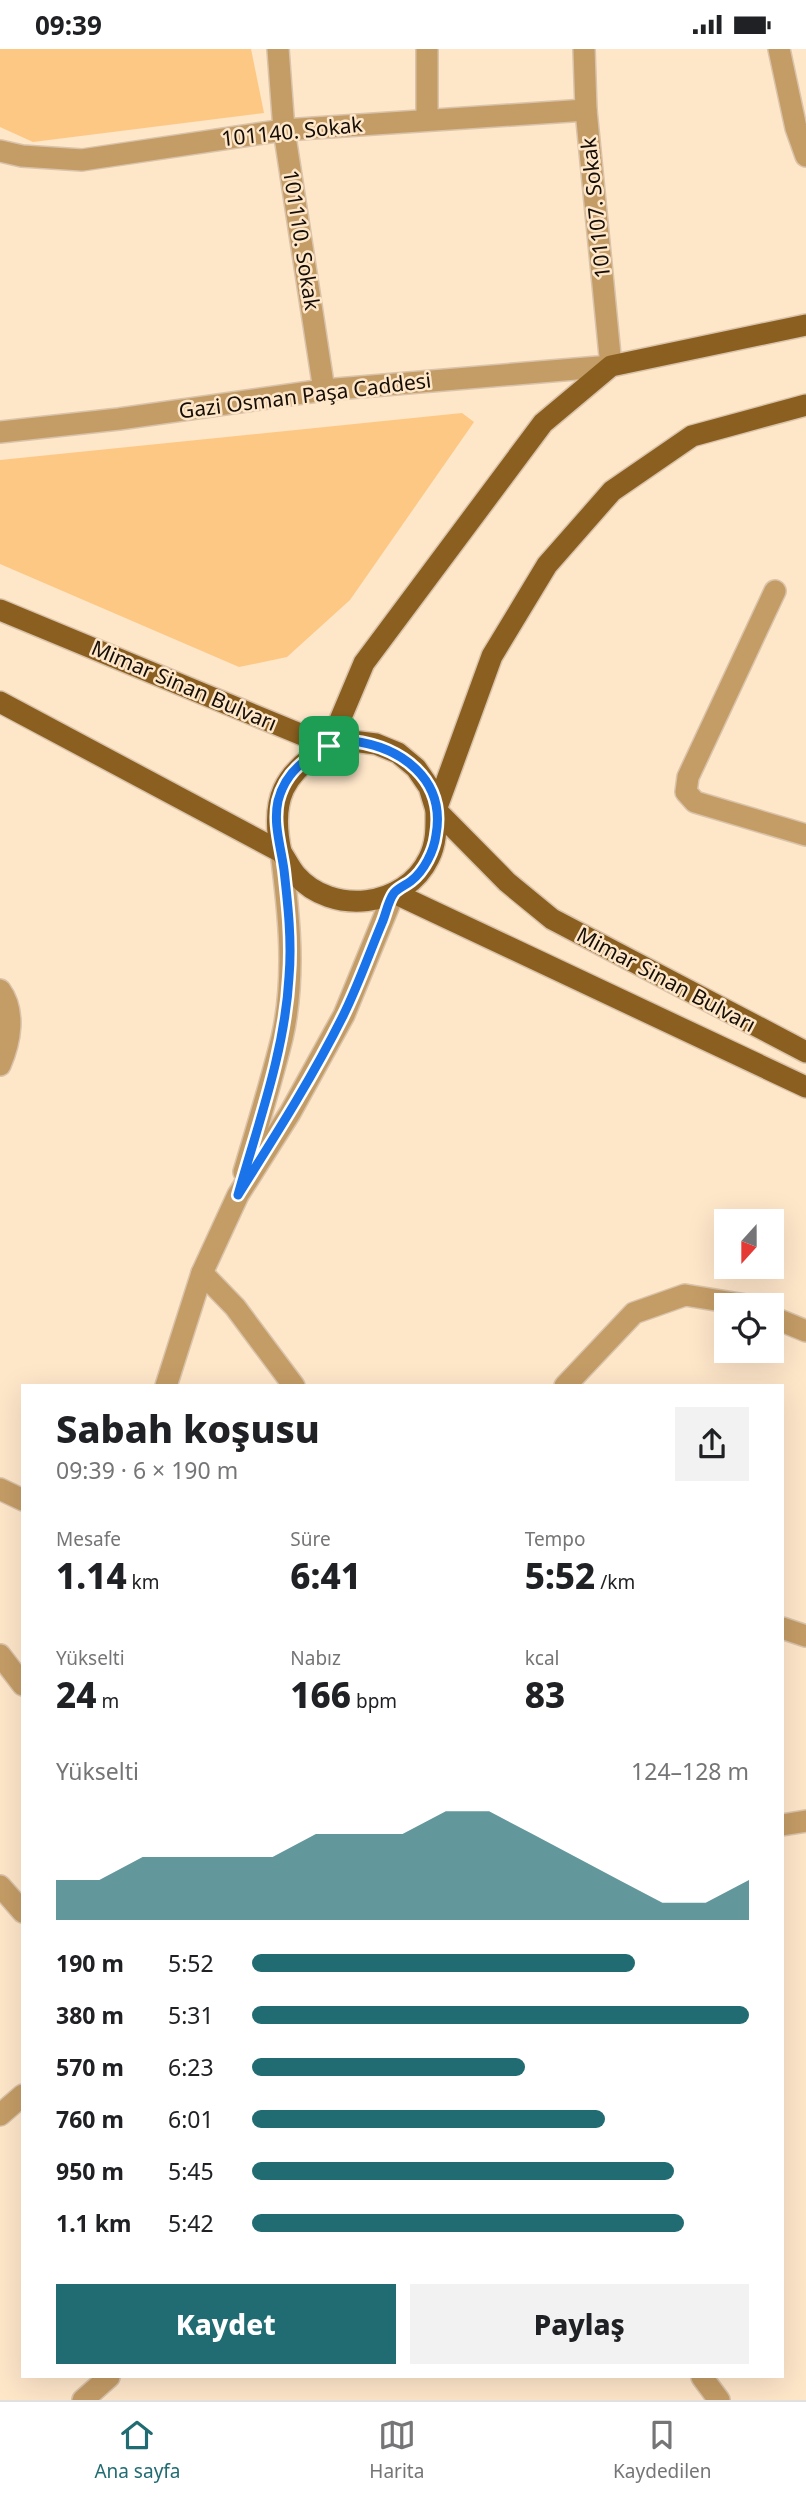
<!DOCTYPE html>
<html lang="tr">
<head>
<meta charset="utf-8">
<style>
  body { margin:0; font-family:"Noto Sans",sans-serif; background:#f2f2f2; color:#202124; height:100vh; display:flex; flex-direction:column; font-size:26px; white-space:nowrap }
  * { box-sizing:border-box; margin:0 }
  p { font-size:23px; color:#757577 }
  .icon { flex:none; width:38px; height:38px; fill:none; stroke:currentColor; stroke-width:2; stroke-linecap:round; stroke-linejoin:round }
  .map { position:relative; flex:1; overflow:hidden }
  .details { position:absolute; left:21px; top:1335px; width:763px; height:994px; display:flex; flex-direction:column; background:#fff; border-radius:0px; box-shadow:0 7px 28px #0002 }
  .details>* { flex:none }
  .needle { width:46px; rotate:201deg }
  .tools { position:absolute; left:714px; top:1160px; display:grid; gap:14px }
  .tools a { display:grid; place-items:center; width:70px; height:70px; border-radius:0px; background:#fff; box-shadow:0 7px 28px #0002; font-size:35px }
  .pin { position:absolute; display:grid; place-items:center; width:60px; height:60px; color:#fff; margin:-30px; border-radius:14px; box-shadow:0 4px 10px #0006 }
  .round { display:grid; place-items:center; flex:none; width:74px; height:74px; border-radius:0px; background:#f2f2f2 }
  .overview { display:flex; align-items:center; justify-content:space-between; height:119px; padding:0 35px }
  h1 { font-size:38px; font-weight:800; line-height:52px }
  .metrics { display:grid; grid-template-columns:repeat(3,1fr); gap:10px; height:119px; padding:7px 35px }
  .metrics div { display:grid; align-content:center }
  .metrics b { font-size:35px; font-weight:800 }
  .metrics small { font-size:19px; font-weight:400 }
  .metrics p { font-size:19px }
  .chart { height:196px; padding:14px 35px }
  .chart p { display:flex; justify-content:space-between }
  .chart svg { width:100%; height:126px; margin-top:7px; fill:#216c72; opacity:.7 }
  .cta { display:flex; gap:14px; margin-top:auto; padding:14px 35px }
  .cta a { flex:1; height:80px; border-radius:0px; background:#216c72; color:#fff; font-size:28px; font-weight:800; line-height:80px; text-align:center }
  .cta a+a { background:#f2f2f2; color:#202124 }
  ul { padding:0 35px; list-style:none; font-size:23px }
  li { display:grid; grid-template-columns:112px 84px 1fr; align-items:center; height:52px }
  li i { height:18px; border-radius:9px; background:#216c72 }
  .status { display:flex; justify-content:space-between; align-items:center; height:49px; padding:0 35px; background:#fff; direction:ltr }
  .status svg { height:19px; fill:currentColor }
  .menu { display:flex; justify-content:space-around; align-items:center; height:98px; border-top:2px solid #e0e0e0; background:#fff; font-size:19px; color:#757577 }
  .menu a { display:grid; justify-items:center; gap:4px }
  .menu .current { color:#216c72 }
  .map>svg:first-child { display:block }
</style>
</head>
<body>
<div class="status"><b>09:39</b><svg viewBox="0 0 49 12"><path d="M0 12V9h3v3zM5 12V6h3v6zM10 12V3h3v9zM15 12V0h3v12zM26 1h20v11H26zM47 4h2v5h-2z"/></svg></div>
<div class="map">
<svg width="806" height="2351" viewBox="0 0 806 2351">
  <rect width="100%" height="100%" fill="#fee6c9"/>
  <g fill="#fdc883">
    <path d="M0,0H251L264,64L33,93L0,78Z"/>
    <path d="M462,364L474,373L350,551L287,608L239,618L0,515V411Z"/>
  </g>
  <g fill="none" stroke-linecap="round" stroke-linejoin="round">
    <defs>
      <g id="minor">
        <path d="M278,0L284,81L324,341"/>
        <path d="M427,0V70"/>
        <path d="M779,0L796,79L806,107"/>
        <path d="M0,102L22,107L82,111L284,81L586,61"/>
        <path d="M0,383L119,370L324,341L611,317L586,61L584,0"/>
        <path d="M775,542L688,728L686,743L695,753L806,786"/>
        <path d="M0,941C16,963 10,993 0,1016"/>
        <path d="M244,1123C257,1079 271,1034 282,989C296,928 289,864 281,803"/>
        <path d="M202,1224L235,1258L294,1337"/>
        <path d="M772,1268L806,1282"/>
        <path d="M166,1337L202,1224L238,1146L290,1064L344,966L394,844"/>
        <path d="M565,1337L634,1264L685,1246L746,1256"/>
        <path d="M0,1440L23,1451"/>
        <path d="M782,1579L806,1587"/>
        <path d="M0,1606L23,1636"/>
        <path d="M782,1776L806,1772"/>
        <path d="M0,1837L23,1863"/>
        <path d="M0,2066L23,2046"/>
        <path d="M702,2328L719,2351"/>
        <path d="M83,2351L109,2328"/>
      </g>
      <g id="major">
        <path d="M0,561L329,697L352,692L376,695L398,704L416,719L429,738L436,761L507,833L552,870L806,1003"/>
        <path d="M0,653L281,803C286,810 290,819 296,826C332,867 405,859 429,809C437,793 436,777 436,761L492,607L547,516L612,442L692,387L806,356"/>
        <path d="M329,697L364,614L543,374L611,317L806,276"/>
        <path d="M281,803C270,751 283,723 329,697"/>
        <path d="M394,844L806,1038"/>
      </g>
    </defs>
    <use href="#minor" stroke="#d9c3aa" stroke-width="24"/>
    <use href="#major" stroke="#d9c3aa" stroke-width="24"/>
    <use href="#minor" stroke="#c49c66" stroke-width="21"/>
    <use href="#major" stroke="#8b5f1f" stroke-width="21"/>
  </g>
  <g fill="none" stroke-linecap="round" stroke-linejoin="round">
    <defs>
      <path id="route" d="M352,692C401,698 446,730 436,786C434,802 424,822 411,832C406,836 398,839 394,844C388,852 386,865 382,874C369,905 358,937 343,967C312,1029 275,1087 238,1146C258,1075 285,1002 289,928C292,892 288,856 284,821C281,798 273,775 278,752C287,716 319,699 352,692Z"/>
    </defs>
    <use href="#route" stroke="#fff" stroke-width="14"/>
    <use href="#route" stroke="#1a73e8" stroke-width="9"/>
  </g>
  <g text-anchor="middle" stroke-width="5" stroke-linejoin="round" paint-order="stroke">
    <g font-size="21" fill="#160e05" stroke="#fee6c9">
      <text transform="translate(292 83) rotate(-6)" y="7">101140. Sokak</text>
      <text transform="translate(596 159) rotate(-96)" y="7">101107. Sokak</text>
      <text transform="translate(301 191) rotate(81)" y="7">101110. Sokak</text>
      <text transform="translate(305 347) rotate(-7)" y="7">Gazi Osman Paşa Caddesi</text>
      <text transform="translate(184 637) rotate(23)" y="7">Mimar Sinan Bulvarı</text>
      <text transform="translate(666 931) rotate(28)" y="7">Mimar Sinan Bulvarı</text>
    </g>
  </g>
</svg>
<div class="tools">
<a><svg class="needle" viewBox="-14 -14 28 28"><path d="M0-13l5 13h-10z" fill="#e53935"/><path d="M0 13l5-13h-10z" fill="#757577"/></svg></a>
<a><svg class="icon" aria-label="locate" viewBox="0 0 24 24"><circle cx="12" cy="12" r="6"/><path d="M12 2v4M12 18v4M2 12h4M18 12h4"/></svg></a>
</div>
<div class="pin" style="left:329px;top:697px;background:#1e9e55"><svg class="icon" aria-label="arrive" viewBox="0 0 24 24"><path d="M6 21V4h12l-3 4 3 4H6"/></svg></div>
<section class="details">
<div class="overview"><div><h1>Sabah koşusu</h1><p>09:39 · 6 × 190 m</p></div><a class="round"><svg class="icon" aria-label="share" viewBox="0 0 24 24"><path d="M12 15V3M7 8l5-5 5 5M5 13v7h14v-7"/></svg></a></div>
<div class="metrics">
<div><p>Mesafe</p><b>1.14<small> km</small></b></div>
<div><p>Süre</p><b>6:41</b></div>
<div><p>Tempo</p><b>5:52<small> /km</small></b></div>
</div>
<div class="metrics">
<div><p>Yükselti</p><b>24<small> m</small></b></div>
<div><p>Nabız</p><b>166<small> bpm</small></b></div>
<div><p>kcal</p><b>83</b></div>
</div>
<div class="chart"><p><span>Yükselti</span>124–128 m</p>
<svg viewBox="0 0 160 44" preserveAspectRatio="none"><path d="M0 44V30L10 30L20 22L30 22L40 22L50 22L60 14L70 14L80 14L90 6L100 6L110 14L120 22L130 30L140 38L150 38L160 30V44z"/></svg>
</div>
<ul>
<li><b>190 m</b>5:52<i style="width:77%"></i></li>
<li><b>380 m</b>5:31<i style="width:100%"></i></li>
<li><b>570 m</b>6:23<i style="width:55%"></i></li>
<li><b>760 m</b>6:01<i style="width:71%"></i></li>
<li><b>950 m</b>5:45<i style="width:85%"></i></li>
<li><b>1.1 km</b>5:42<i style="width:87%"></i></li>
</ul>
<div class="cta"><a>Kaydet</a><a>Paylaş</a></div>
</section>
</div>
<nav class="menu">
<a class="current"><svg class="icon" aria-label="home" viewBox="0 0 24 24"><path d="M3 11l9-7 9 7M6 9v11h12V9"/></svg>Ana sayfa</a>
<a><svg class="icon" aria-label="map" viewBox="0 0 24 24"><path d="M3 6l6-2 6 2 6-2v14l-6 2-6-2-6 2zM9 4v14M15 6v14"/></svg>Harita</a>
<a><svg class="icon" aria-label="saved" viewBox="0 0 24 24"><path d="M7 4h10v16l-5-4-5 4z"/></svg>Kaydedilen</a>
</nav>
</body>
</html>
